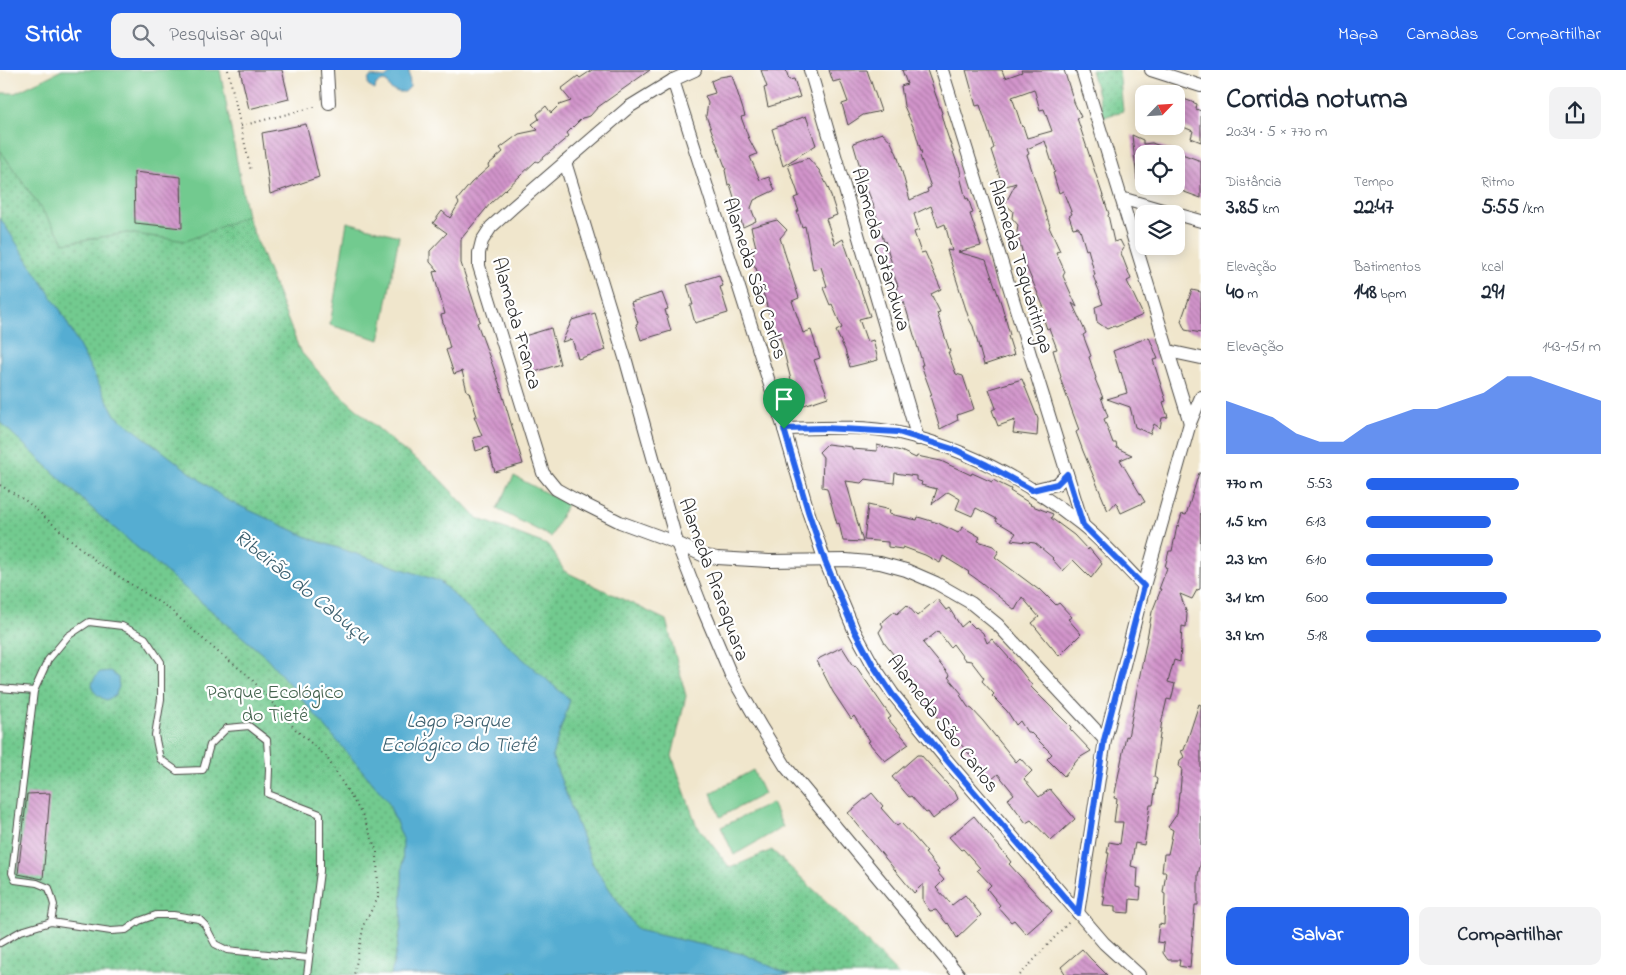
<!DOCTYPE html>
<html lang="pt">
<head>
<meta charset="utf-8">
<style>
  body { margin:0; font-family:"Indie Flower",sans-serif; background:#f2f2f3; color:#1f2937; height:100vh; display:flex; flex-direction:column; font-size:19px; white-space:nowrap }
  * { box-sizing:border-box; margin:0 }
  p { font-size:16px; color:#747a83 }
  .icon { flex:none; width:28px; height:28px; fill:none; stroke:currentColor; stroke-width:2; stroke-linecap:round; stroke-linejoin:round }
  .map { position:relative; flex:1; overflow:hidden }
  .side { display:flex; flex-direction:column; background:#fff; width:425px }
  .side>* { flex:none }
  .needle { width:32px; rotate:65deg }
  .buttons { position:absolute; left:1135px; top:15px; display:grid; gap:10px }
  .buttons a { display:grid; place-items:center; width:50px; height:50px; border-radius:10px; background:#fff; box-shadow:0 2px 12px #0003; font-size:25px }
  .pin { position:absolute; display:grid; place-items:center; width:42px; height:42px; color:#fff; margin:-51px -21px; border-radius:50% 50% 50% 0; rotate:-45deg; box-shadow:0 0 5px #0007 }
  .pin .icon { rotate:45deg }
  .round { display:grid; place-items:center; flex:none; width:52px; height:52px; border-radius:10px; background:#f2f2f3 }
  .summary { display:flex; align-items:center; justify-content:space-between; height:85px; padding:0 25px }
  h1 { font-size:28px; font-weight:800; line-height:38px }
  .figures { display:grid; grid-template-columns:repeat(3,1fr); gap:8px; height:85px; padding:5px 25px }
  .figures div { display:grid; align-content:center }
  .figures b { font-size:21px; font-weight:800 }
  .figures small { font-size:14px; font-weight:400 }
  .figures p { font-size:14px }
  .chart { height:140px; padding:10px 25px }
  .chart p { display:flex; justify-content:space-between }
  .chart svg { width:100%; height:90px; margin-top:5px; fill:#2563eb; opacity:.7 }
  .action { display:flex; gap:10px; margin-top:auto; padding:10px 25px }
  .action a { flex:1; height:58px; border-radius:10px; background:#2563eb; color:#fff; font-size:20px; font-weight:800; line-height:58px; text-align:center }
  .action a+a { background:#f2f2f3; color:#1f2937 }
  ul { padding:0 25px; list-style:none; font-size:16px }
  li { display:grid; grid-template-columns:80px 60px 1fr; align-items:center; height:38px }
  li i { height:12px; border-radius:6px; background:#2563eb }
  header { display:flex; align-items:center; gap:30px; box-sizing:border-box; height:70px; padding:0 25px; background:#2563eb; color:#fff }
  header strong { font-size:24px }
  nav { display:flex; gap:28px; margin-inline-start:auto; font-size:18px }
  .search { width:350px; height:45px; background:#f2f2f3; display:flex; align-items:center; gap:12px; box-sizing:border-box; padding:0 18px; border-radius:10px; color:#747a83; font-size:19px }
  main { display:flex; flex:1; min-height:0 }
  .map>svg:first-child { display:block }
</style>
</head>
<body>
<header>
<strong>Stridr</strong>
<div class="search"><svg class="icon" aria-label="search" viewBox="0 0 24 24"><circle cx="10" cy="10" r="6"/><path d="M15 15l6 6"/></svg>Pesquisar aqui</div>
<nav><a>Mapa</a><a>Camadas</a><a>Compartilhar</a></nav>
</header>
<main>
<div class="map">
<svg width="1201" height="905" viewBox="0 0 1201 905">
  <defs>
    <pattern id="park-dots" width="8" height="8" patternUnits="userSpaceOnUse" patternTransform="scale(1.25)"><rect width="8" height="8" fill="#72ca8f"/><path d="M2 2h.1M6 6h.1" fill="none" stroke="#5ea475" stroke-width="1.8" stroke-linecap="round"/></pattern>
    <pattern id="building-back-hatch" width="6" height="6" patternUnits="userSpaceOnUse" patternTransform="scale(1.25)"><rect width="6" height="6" fill="#d294cb"/><path d="M-1 5l2 2M0 0l6 6M5-1l2 2" fill="none" stroke="#ab79a5"/></pattern>
  </defs>
  <rect width="100%" height="100%" fill="#fff"/>
  <filter id="ink" filterUnits="userSpaceOnUse"><feTurbulence type="fractalNoise" baseFrequency=".02" numOctaves="2"/><feDisplacementMap in="SourceGraphic" scale="10" xChannelSelector="R" yChannelSelector="G"/><feConvolveMatrix kernelMatrix="1 2 1 2 8 2 1 2 1" color-interpolation-filters="sRGB"/></filter>
  <filter id="wash" filterUnits="userSpaceOnUse"><feTurbulence type="fractalNoise" baseFrequency=".0096" numOctaves="4" result="noise"/><feDisplacementMap in="SourceGraphic" scale="20" xChannelSelector="R" yChannelSelector="G"/><feGaussianBlur stdDeviation="1.12" result="paint"/><feColorMatrix in="noise" values="0 0 0 0 0 0 0 0 0 0 0 0 0 0 0 0 0 1.4 0 .05"/><feComposite in="paint" operator="in"/></filter>
  <g filter="url(#wash)">
    <rect width="100%" height="100%" fill="#f0e6cc"/>
    <g fill="#72ca8f" stroke="#4e7a5d">
      <path d="M62,0H220L247,146L186,172L127,163L65,173L0,80V23H15Z"/>
      <path d="M347,152L399,166L380,270L330,255Z"/>
      <path d="M514,406L567,434L551,467L497,439Z"/>
      <path d="M753,700L764,724L720,747L711,723Z"/>
      <path d="M772,733L783,757L734,785L721,757Z"/>
    </g>
    <g fill="url(#park-dots)" stroke="#4e7a5d">
      <path d="M1091,0H1119L1123,41L1104,47Z"/>
      <path d="M0,80L65,173L127,163L186,171L247,146L300,281L335,320L399,377L432,401L477,448L550,476L564,501L666,550L686,626L672,686L696,754L730,798L772,780L828,833L899,905H0Z"/>
    </g>
    <g fill="#55add2" stroke="#406c7e">
      <path d="M394,0H409L410,17L405,22H398L390,19L387,12L383,11L376,14L375,20L368,16V10L371,6L385,8Z"/>
      <path d="M0,148L61,241L115,345L225,429L314,470L439,511L514,581L570,630L552,686L592,793L637,860L743,884L790,905H520L517,901L505,905H391L401,857L403,769L387,730L267,588L100,446L0,352Z"/>
      <path d="M110,601L118,608L119,617L115,626L106,630C91,623 87,614 100,602Z"/>
    </g>
    <g id="blocks">
      <g fill="url(#building-back-hatch)" fill-rule="evenodd">
        <path d="M240,0H282L289,29L249,39Z"/>
        <path d="M592,0H650L598,37L590,46L582,48L567,63L569,66L538,92L536,91L490,134L461,169V193L480,251L477,253L499,313L523,394L495,402L488,377L476,381L473,368L482,366L474,346H477L469,322L467,321L462,301L454,304L446,280L450,278L441,245L445,244L433,202L438,201L430,192V181L447,163L433,153L442,141L450,148L459,133L457,130L471,113L489,97L488,95L503,82L500,78L519,64L538,60L532,54L539,49L537,44L546,36L551,43L559,35L571,31L561,19L578,6L580,8Z"/>
        <path d="M761,0H786L789,10L794,9L800,27L768,37L764,18L767,17Z"/>
        <path d="M829,0H867L881,41L863,45L848,55L842,34L848,32L840,10L833,12Z"/>
        <path d="M902,0H927L942,43L941,44L944,55L958,96H959L961,105L960,106L966,129L968,128L973,143L970,144L981,176L958,182L986,190L1002,236L1010,265L1008,266L1014,285L984,295L973,256L969,249L947,180L952,181L945,154L938,157L931,136L914,144L919,160L914,162L921,183L925,182L941,219L931,224L940,242L937,243L950,282H948L956,304L963,306L974,339L957,345L958,350L940,359L930,326L932,325L921,295H923L904,232L902,233L896,216H898L890,195L892,194L885,171L884,172L873,134L865,114L853,73L882,63L890,70L897,84L910,130L928,122L927,119L931,117L920,86L922,84L915,61L904,36L901,16L907,14Z"/>
        <path d="M966,0H1002L1005,8L1022,2L1021,0H1064L1074,32L1081,47L1077,48L1109,144L1108,145L1114,172L1120,170L1124,178L1121,183L1131,209L1127,211L1143,245L1116,257L1114,256L1107,259L1097,252L1095,237L1103,234L1099,223H1100L1093,206L1095,205L1088,179L1086,180L1080,160L1078,157L1073,158L1069,146L1072,144L1063,121L1059,123L1053,103L1055,102L1045,71L1027,79L1029,84L1027,85L1050,156L1049,157L1060,181L1056,182L1065,202L1063,206L1077,237L1072,233L1086,263L1083,265L1091,286L1089,287L1096,308L1095,309L1103,328L1101,327L1108,347L1104,349L1113,373H1116L1117,378L1132,385L1120,390L1145,432L1121,443L1116,432L1108,441L1083,381L1076,362L1079,360L1060,308L1061,307L1053,280L1057,279L1049,258L1047,259L1040,239L1044,238L1026,196L1017,162L1018,155L1012,148L1013,141L1005,134L1016,113L1003,117L991,80L994,78L980,35L976,36ZM1034,19L1040,40L1044,39L1052,61L1027,68L1023,56L1022,57L1012,27Z"/>
        <path d="M732,5L745,46L741,47L749,69L757,84L750,87L760,110L769,107L775,120L754,130L751,138L756,151L743,157L730,114L728,115L725,100L726,99L706,46L708,33L705,26L715,23L711,11L720,7Z"/>
        <path d="M1176,26L1197,34L1196,39L1201,41V72L1191,68L1193,61L1176,54Z"/>
        <path d="M806,46L816,75L783,96L772,59Z"/>
        <path d="M306,54L319,107L270,124L262,63Z"/>
        <path d="M1132,65L1143,70V74L1152,73L1201,91V128L1176,119V84H1144V110H1137Z"/>
        <path d="M808,88L819,100L828,117L837,145L826,149L835,174L843,169L870,246L859,249L867,272L873,270L878,290L850,297L845,280L836,261L842,258L832,234L830,235L823,218L827,216L821,197L813,200L805,156L802,157L797,141H799L794,128L799,126L788,95Z"/>
        <path d="M134,102L181,107L182,158L135,153Z"/>
        <path d="M777,150L787,160L780,168L799,228L792,231L803,263L811,260L820,288L814,290L828,327L798,337L780,267L776,268L756,198H755L752,189L754,184L749,179L756,177L751,157Z"/>
        <path d="M719,205L723,216L720,217L728,243L695,253L690,235H693L687,215Z"/>
        <path d="M1192,220L1201,222V263L1185,260L1181,251Z"/>
        <path d="M662,223L668,239L665,240L671,261L641,270L636,254L638,253L631,232Z"/>
        <path d="M595,243L606,280L578,289L572,269L562,272L572,250Z"/>
        <path d="M551,258L560,294L532,303L521,267Z"/>
        <path d="M1149,267L1158,289L1153,290L1166,331L1163,332L1168,347L1162,348L1160,358L1154,354L1150,364L1135,357L1130,337L1107,329L1127,323L1121,302L1120,303L1113,281Z"/>
        <path d="M1022,309L1038,349L1037,366L1013,363L1015,350L998,356L992,340L996,338L989,319Z"/>
        <path d="M827,374L852,377V379L877,381V375L901,381L916,388L917,386L941,391L971,405L972,403L992,412L993,410L1011,419L1010,421L1031,434L1030,435L1053,444L1051,448L1074,465L1088,480L1089,478L1102,494L1091,508L1073,490L1063,501L1052,489L1053,488L1035,473L1011,470L1016,463L996,451L997,449L976,438L972,446L956,439L960,429L948,422L932,434L937,419L921,415L922,412L916,410V406L895,403L894,413L865,409L861,413L846,411L863,472L843,471L839,453L837,454L827,418L822,417L823,387L819,382Z"/>
        <path d="M1199,403H1201L1200,519L1197,520L1192,529L1180,524L1187,544L1186,557L1182,556L1180,592L1174,590L1168,612L1175,614L1171,630L1167,629L1162,650L1154,707L1157,709L1153,735H1150L1144,775L1135,773L1131,796L1138,798L1137,817L1141,818L1140,830L1130,829L1129,843L1115,842V836L1103,835L1105,826H1103V815L1109,783H1107L1109,772L1120,774L1123,752H1114L1117,729L1114,728L1122,687L1126,666L1128,667L1152,542L1161,519H1159L1167,498L1165,497L1169,481H1172L1177,456L1178,457L1182,444L1186,445Z"/>
        <path d="M868,435L890,440L889,444L917,450L918,447L938,453L958,463L963,457L980,467L978,471L993,476L999,481L995,487L1039,520L1040,519L1056,535L1059,533L1072,547L1068,549L1081,564L1059,586L1032,553L1039,547L1022,527L1015,540L982,513L968,503L969,502L943,486L940,493L925,485L903,477L902,479L888,477V472L864,470Z"/>
        <path d="M937,529L946,540L949,538L961,557L968,551L975,558L976,557L983,563L987,573L992,569L1020,600L1032,615L1031,617L1071,657L1070,659L1091,681L1079,688L1064,706L1047,689L1052,684L1030,662H1027L1020,651L1016,655L1007,641L992,626L994,624L982,611L984,608L971,591L965,590L953,574L950,577L938,561L923,573L950,606L948,607L962,624L960,625L968,637L972,639L983,651L1016,692L1020,688L1032,701L1024,709L1039,727L1050,719L1075,749L1051,771L1031,750L1026,753L1008,729L1014,724L998,704L991,710L953,665L955,663L935,645L924,632L912,615L913,614L899,597L902,595L885,574L879,562L883,556L881,553L895,541L897,544L907,535L917,546Z"/>
        <path d="M842,577L854,596L855,595L891,647L888,649L909,674L885,691L868,672L870,671L854,646L851,649L833,622L817,591L820,588Z"/>
        <path d="M1199,634L1201,635V792L1198,805V835H1195L1190,898L1179,896L1180,890H1168L1163,883L1164,873L1157,872L1159,854L1164,855L1165,824L1163,823L1166,802H1162L1164,784H1168L1173,760L1168,757L1177,744L1179,722H1180L1182,698L1179,697L1180,690L1184,687L1181,681L1184,680Z"/>
        <path d="M917,685H921L956,724L958,729L933,749L928,742L926,743L911,726L909,727L892,707Z"/>
        <path d="M50,723L43,809L18,804L27,724Z"/>
        <path d="M872,723L883,736L881,738L897,756L901,753L915,768L927,782L925,783L939,800L937,802L944,810L936,818L952,835L965,825L981,845L957,868L948,853L947,854L936,840L930,841L923,831V814L914,823L848,743Z"/>
        <path d="M974,746L1011,792L1009,794L1052,841L1026,864L1014,850L1011,852L998,837L1000,835L987,819L991,815L977,800L980,798L963,779L961,780L949,767Z"/>
        <path d="M1082,879L1091,889L1107,905H1066L1061,897Z"/>
      </g>
    </g>
  </g>
  <g filter="url(#ink)">
    <use href="#blocks" fill-opacity="0" stroke="#494743" stroke-width="1"/>
    <g fill="none" stroke-linecap="round" stroke-linejoin="round">
      <defs>
        <g id="service">
          <path d="M0,618L34,621L48,590L68,566L89,552L122,556L145,568L161,592V629L155,665L160,689L177,701L203,700L210,675L227,658L249,656L267,670L269,699L268,724L320,744V801L307,905"/>
          <path d="M34,621L12,803L15,810L37,813L49,818L54,835L51,852"/>
          <path d="M0,873L21,861L51,852L111,861L126,860L139,851L156,845H173L199,849L205,855L215,874L227,880L308,888"/>
        </g>
        <g id="minor">
          <path d="M327,0L329,33"/>
          <path d="M695,0L673,10L629,37L512,138L491,157L482,171L479,183V196L543,403L556,419L574,429L620,452L677,473L702,485L717,488L769,491L846,490L880,493L906,500L936,513L971,533L998,555L1105,670"/>
          <path d="M810,0L918,369"/>
          <path d="M942,0L1083,455"/>
          <path d="M1082,0L1190,353"/>
          <path d="M1151,0L1201,16"/>
          <path d="M673,10L784,359L808,441L825,491L854,560L873,595L893,624L945,688L1104,873L1139,905"/>
          <path d="M565,92L626,291L677,473L700,532L731,605L761,657L786,697L959,905"/>
          <path d="M1121,128L1176,144"/>
          <path d="M1176,144L1201,151"/>
          <path d="M1168,281L1201,288"/>
          <path d="M784,359C820,358 864,355 899,363C965,378 1028,412 1081,454C1103,471 1124,496 1144,516"/>
          <path d="M1032,420L1057,414L1067,404"/>
          <path d="M1078,843L1105,670L1144,516L1190,353L1201,327"/>
        </g>
      </defs>
      <use href="#service" stroke="#494743" stroke-width="8"/>
      <use href="#minor" stroke="#494743" stroke-width="14"/>
      <g stroke="#494743" stroke-width="2" stroke-dasharray="1 4" stroke-linecap="butt">
        <path d="M228,0L251,101"/>
        <path d="M241,56L318,36"/>
        <path d="M0,415L26,431L98,493L168,538L219,583L249,606L296,660L326,686L363,746L377,782L378,828L364,854L354,905"/>
        <path d="M1020,905L1069,852"/>
      </g>
      <use href="#service" stroke="#fff" stroke-width="6"/>
      <use href="#minor" stroke="#fff" stroke-width="12"/>
    </g>
  </g>
  <g fill="none" stroke-linecap="round" stroke-linejoin="round" filter="url(#ink)">
    <defs>
      <path id="route" d="M823,358L898,362L956,380L985,394L1032,420L1057,414L1067,404L1083,455L1144,516L1104,670L1078,843L945,688L892,624L873,595L854,560L825,491L808,441L784,359Z"/>
    </defs>
    <use href="#route" stroke="#fff" stroke-width="10"/>
    <use href="#route" stroke="#2563eb" stroke-width="6"/>
  </g>
  <g text-anchor="middle" stroke-width="4.5" stroke-linejoin="round" paint-order="stroke">
    <g font-size="20" fill="#2b2b2b" stroke="#fff">
      <text transform="translate(882 179) rotate(74)" y="7">Alameda Catanduva</text>
      <text transform="translate(1022 196) rotate(73)" y="7">Alameda Taquaritinga</text>
      <text transform="translate(756 208) rotate(72)" y="7">Alameda São Carlos</text>
      <text transform="translate(518 253) rotate(74)" y="7">Alameda Franca</text>
      <text transform="translate(715 509) rotate(70)" y="7">Alameda Araraquara</text>
      <text transform="translate(944 653) rotate(52)" y="7">Alameda São Carlos</text>
    </g>
    <g font-size="20" fill="#44634e" stroke="#fff">
      <text x="275" y="628">Parque Ecológico<tspan x="275" dy="23">do Tietê</tspan></text>
    </g>
    <g font-size="21" font-style="italic" fill="#3c5f6e" stroke="#fff">
      <text transform="translate(303 516) rotate(39)" y="7">Ribeirão do Cabuçu</text>
      <text x="458" y="657">Lago Parque<tspan x="458" dy="24">Ecológico do Tietê</tspan></text>
    </g>
  </g>
</svg>
<div class="buttons">
<a><svg class="needle" viewBox="-14 -14 28 28"><path d="M0-13l5 13h-10z" fill="#e53935"/><path d="M0 13l5-13h-10z" fill="#747a83"/></svg></a>
<a><svg class="icon" aria-label="locate" viewBox="0 0 24 24"><circle cx="12" cy="12" r="6"/><path d="M12 2v4M12 18v4M2 12h4M18 12h4"/></svg></a>
<a><svg class="icon" aria-label="layers" viewBox="0 0 24 24"><path d="M12 4l9 5-9 5-9-5zM3 14l9 5 9-5"/></svg></a>
</div>
<div class="pin" style="left:784px;top:359px;background:#1e9e55"><svg class="icon" aria-label="arrive" viewBox="0 0 24 24"><path d="M6 21V4h12l-3 4 3 4H6"/></svg></div>
</div>
<section class="side">
<div class="summary"><div><h1>Corrida noturna</h1><p>20:34 · 5 × 770 m</p></div><a class="round"><svg class="icon" aria-label="share" viewBox="0 0 24 24"><path d="M12 15V3M7 8l5-5 5 5M5 13v7h14v-7"/></svg></a></div>
<div class="figures">
<div><p>Distância</p><b>3.85<small> km</small></b></div>
<div><p>Tempo</p><b>22:47</b></div>
<div><p>Ritmo</p><b>5:55<small> /km</small></b></div>
</div>
<div class="figures">
<div><p>Elevação</p><b>40<small> m</small></b></div>
<div><p>Batimentos</p><b>148<small> bpm</small></b></div>
<div><p>kcal</p><b>291</b></div>
</div>
<div class="chart"><p><span>Elevação</span>143–151 m</p>
<svg viewBox="0 0 160 44" preserveAspectRatio="none"><path d="M0 44V18L10 22L20 26L30 34L40 38L50 38L60 30L70 26L80 22L90 22L100 18L110 14L120 6L130 6L140 10L150 14L160 18V44z"/></svg>
</div>
<ul>
<li><b>770 m</b>5:53<i style="width:65%"></i></li>
<li><b>1.5 km</b>6:13<i style="width:53%"></i></li>
<li><b>2.3 km</b>6:10<i style="width:54%"></i></li>
<li><b>3.1 km</b>6:00<i style="width:60%"></i></li>
<li><b>3.9 km</b>5:18<i style="width:100%"></i></li>
</ul>
<div class="action"><a>Salvar</a><a>Compartilhar</a></div>
</section>
</main>
</body>
</html>
